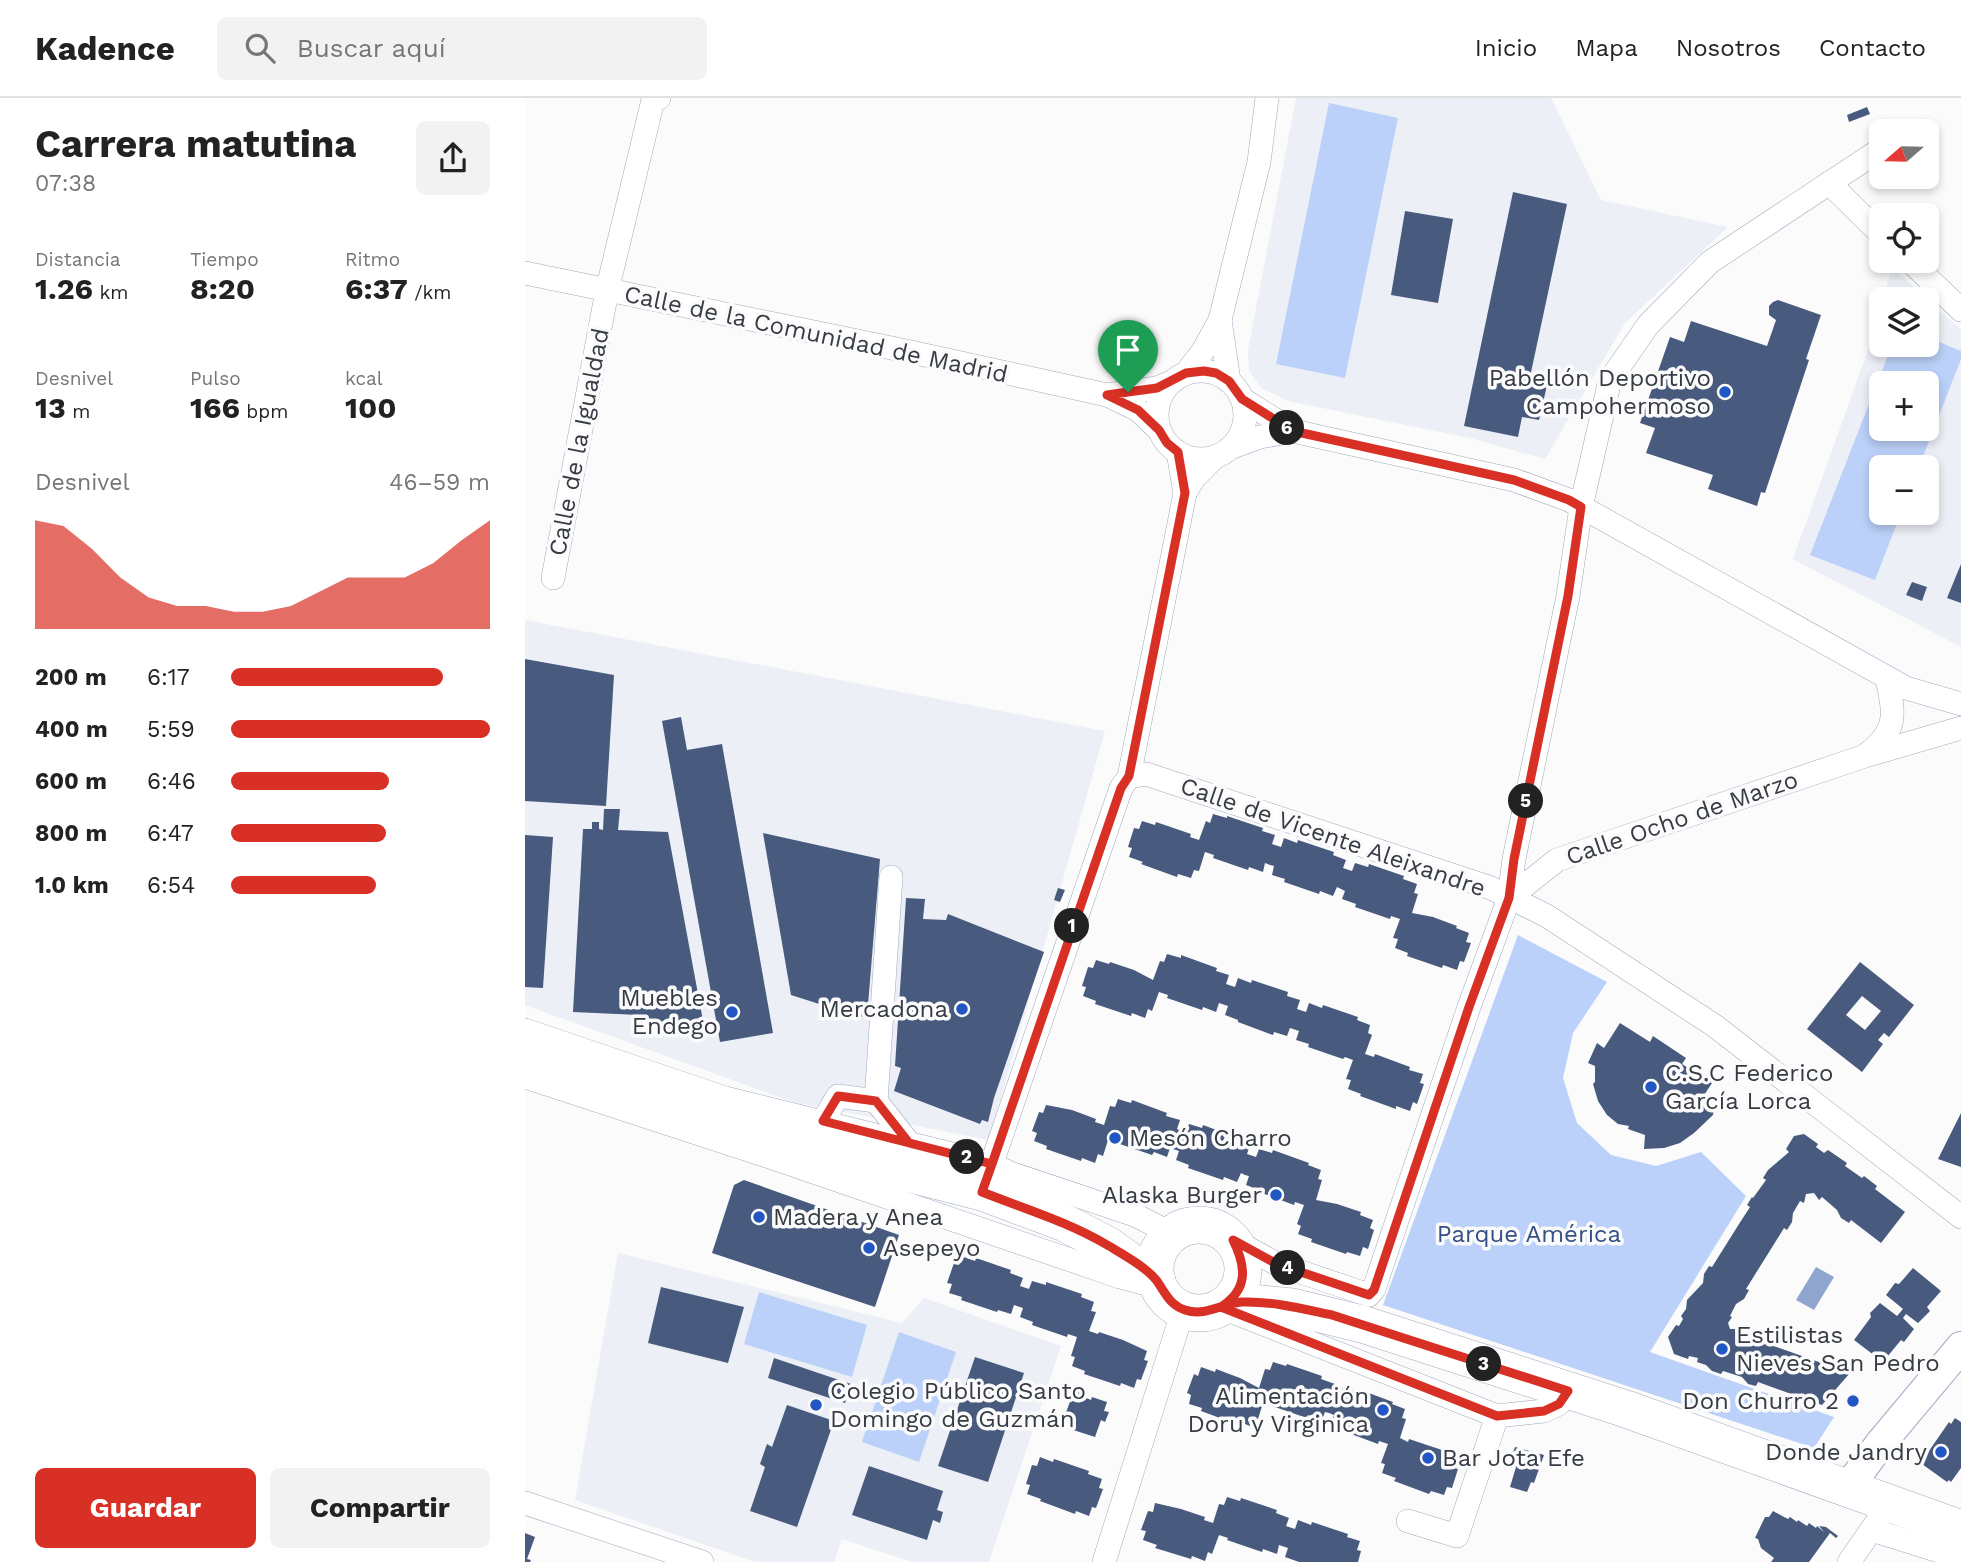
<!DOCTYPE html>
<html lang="es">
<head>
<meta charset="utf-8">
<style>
  body { margin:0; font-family:"Work Sans",sans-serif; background:#f2f2f2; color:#222; height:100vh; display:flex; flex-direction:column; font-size:26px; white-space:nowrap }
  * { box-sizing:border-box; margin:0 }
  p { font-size:23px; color:#767676 }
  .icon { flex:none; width:38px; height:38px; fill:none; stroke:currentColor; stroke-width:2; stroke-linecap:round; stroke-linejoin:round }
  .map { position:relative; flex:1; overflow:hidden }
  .panel { display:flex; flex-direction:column; background:#fff; width:525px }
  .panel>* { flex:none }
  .needle { width:46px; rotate:250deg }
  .fabs { position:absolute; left:1344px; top:21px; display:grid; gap:14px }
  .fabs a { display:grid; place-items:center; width:70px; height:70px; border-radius:10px; background:#fff; box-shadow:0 4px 10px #0003; font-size:35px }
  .pin { position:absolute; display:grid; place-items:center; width:60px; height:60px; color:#fff; margin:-72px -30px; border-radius:50% 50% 50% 0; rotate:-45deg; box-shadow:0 0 7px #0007 }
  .pin .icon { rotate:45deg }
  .km { position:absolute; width:35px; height:35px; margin:-18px; border-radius:50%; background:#222; color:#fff; font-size:19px; line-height:35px; text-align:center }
  .round { display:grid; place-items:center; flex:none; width:74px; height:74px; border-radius:10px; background:#f2f2f2 }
  .head { display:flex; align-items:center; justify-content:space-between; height:119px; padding:0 35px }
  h1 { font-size:38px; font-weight:700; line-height:52px }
  .stats { display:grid; grid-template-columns:repeat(3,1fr); gap:10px; height:119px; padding:7px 35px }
  .stats div { display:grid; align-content:center }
  .stats b { font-size:30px; font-weight:700 }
  .stats small { font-size:19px; font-weight:400 }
  .stats p { font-size:19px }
  .chart { height:196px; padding:14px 35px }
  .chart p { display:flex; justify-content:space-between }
  .chart svg { width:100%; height:126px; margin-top:7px; fill:#d93025; opacity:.7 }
  .button { display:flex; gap:14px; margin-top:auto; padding:14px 35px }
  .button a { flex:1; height:80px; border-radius:10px; background:#d93025; color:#fff; font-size:28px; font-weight:700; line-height:80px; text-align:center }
  .button a+a { background:#f2f2f2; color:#222 }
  ul { padding:0 35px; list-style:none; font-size:23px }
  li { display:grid; grid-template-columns:112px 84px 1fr; align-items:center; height:52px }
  li i { height:18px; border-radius:9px; background:#d93025 }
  header { display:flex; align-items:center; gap:42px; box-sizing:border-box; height:98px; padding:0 35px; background:#fff; border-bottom:2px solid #e0e0e0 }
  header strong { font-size:33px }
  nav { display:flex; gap:38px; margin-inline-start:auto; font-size:24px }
  .search { width:490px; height:63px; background:#f2f2f2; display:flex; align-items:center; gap:18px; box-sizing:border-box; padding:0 24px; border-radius:10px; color:#767676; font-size:26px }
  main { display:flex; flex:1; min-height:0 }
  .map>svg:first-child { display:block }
</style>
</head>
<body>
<header>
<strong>Kadence</strong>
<div class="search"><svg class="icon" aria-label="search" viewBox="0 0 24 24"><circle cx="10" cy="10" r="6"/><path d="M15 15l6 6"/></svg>Buscar aquí</div>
<nav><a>Inicio</a><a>Mapa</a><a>Nosotros</a><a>Contacto</a></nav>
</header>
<main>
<section class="panel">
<div class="head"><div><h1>Carrera matutina</h1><p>07:38</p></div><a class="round"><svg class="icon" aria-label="share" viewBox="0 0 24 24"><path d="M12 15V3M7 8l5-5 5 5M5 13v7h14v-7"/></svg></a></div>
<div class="stats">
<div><p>Distancia</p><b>1.26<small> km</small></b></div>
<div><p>Tiempo</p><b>8:20</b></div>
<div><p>Ritmo</p><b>6:37<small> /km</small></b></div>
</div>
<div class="stats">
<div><p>Desnivel</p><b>13<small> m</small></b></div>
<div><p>Pulso</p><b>166<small> bpm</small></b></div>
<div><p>kcal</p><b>100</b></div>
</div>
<div class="chart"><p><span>Desnivel</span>46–59 m</p>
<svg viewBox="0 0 160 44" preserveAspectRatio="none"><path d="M0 44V6L10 8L20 16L30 26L40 33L50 36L60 36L70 38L80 38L90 36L100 31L110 26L120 26L130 26L140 21L150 13L160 6V44z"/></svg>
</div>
<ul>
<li><b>200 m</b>6:17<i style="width:82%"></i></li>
<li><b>400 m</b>5:59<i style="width:100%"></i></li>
<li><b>600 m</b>6:46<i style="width:61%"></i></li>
<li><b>800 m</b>6:47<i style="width:60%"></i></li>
<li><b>1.0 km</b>6:54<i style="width:56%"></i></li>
</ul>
<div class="button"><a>Guardar</a><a>Compartir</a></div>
</section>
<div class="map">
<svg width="1436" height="1464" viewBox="0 0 1436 1464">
  <rect width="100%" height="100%" fill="#fbfbfb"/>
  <g fill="#eceff5" fill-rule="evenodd">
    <path d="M771,0H1026L1076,102L1203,129L1100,225L1020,361L945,340L763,303L736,290L724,273L723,252Z"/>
    <path d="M1367,169L1436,232V549L1268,461L1343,252L1356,206V247H1402V201H1358ZM1356,285H1402V331H1356ZM1356,369H1402V415H1356Z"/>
    <path d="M0,522L580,633L464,1042L268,1004L0,907Z"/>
    <path d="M93,1155L377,1225L399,1200L536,1248L464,1464H387L317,1441L309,1464H230L50,1402Z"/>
  </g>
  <g fill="#bbd1f9" fill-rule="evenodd">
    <path d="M804,5L873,20L820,280L751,266Z"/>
    <path d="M1402,239L1436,253V261L1394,369H1356V415H1376L1350,482L1285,457L1367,247H1402ZM1356,285H1402V331H1356Z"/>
    <path d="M993,837L1082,884L1048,935L1038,980L1052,1025L1086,1057L1131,1068L1176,1054L1221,1098L1125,1254L1309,1319L1289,1350L858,1207Z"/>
    <path d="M234,1194L342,1227L327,1279L219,1246Z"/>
    <path d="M374,1234L431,1254L394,1364L337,1344Z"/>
  </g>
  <path fill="#8fa5cd" d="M1291,1169L1309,1179L1289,1212L1271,1202Z"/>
  <g fill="#485b7f" fill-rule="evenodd">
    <path d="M1342,9L1345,16L1324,24L1322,17Z"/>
    <path d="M988,94L1042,106L1005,279L1023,283L1014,322L997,319L993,339L939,328Z"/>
    <path d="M880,113L928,121L913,205L866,197Z"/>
    <path d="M1253,202L1296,217L1281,261L1284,262L1240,395L1236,394L1232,408L1183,391L1188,377L1121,355L1130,330L1115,325L1145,239L1159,244L1166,223L1242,248L1251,222L1244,217V208L1248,204Z"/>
    <path d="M1436,466V505L1422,500Z"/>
    <path d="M1387,484L1402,489L1397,503L1381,497Z"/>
    <path d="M0,561L89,577L81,708L0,703Z"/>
    <path d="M156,619L162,652L197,646L248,935L195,944L137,623Z"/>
    <path d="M79,711H95L93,732L143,734L181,939L113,935L114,917L48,914L58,731H67V724H74V731L78,732Z"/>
    <path d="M688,716L702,720V718L738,730L737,733L750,737L747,746L756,749L759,740L772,745L773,742L809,754L808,757L821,762L818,770L827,773L830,765L843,769L844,766L879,778L878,781L892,786L889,795L893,796L887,815L908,819L932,828L931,830L944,835L941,844L946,845L939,864L935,863L932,872L918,867L917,870L882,858L883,855L870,850L873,841L868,840L875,821L866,818L865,821L830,809L831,806L817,801L820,793L812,789L808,798L795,793L794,796L759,784L760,781L747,777L749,768L745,767L740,765L738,774L724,769L723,772L688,760L689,757L680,754L674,773L669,772L666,780L653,776L652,779L616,766L618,764L604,759L607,750L603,749L609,730L614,731L617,723L630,727L631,724L666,736L665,739L674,742L681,723L685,725Z"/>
    <path d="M238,735L355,761L342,919L332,918L266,897Z"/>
    <path d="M0,737L28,739L18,890L0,889Z"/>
    <path d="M533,790L540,792L535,804L529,802Z"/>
    <path d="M381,800L400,801L398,821L421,822L423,816L519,854L469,1000L463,1024L457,1022L455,1026L369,993L376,970L370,968Z"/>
    <path d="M642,856L656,860V857L692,870L691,873L704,877L701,886L710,889L713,880L726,885L727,882L763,894L762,898L775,902L772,911L781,914L784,905L797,910L798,907L833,919L832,922L845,927L843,935L847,937L840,956L849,959L850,956L885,969L884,972L898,976L895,985L899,986L892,1006L888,1004L885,1013L871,1008V1011L835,998L836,996L823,991L826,982L821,981L828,962L820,959L818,961L783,949L784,946L771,942L774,933L765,930L762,938L749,934L748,937L713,924V922L700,917L703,908L694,905L691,914L678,909L677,912L642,900L643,897L634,894L627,913L623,911L620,920L607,915L606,918L570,906L571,903L558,898L561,889L557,888L563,869L568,870L571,862L584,866L585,864L609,872L628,882L635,863L639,864Z"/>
    <path d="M1335,864L1389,907L1364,939L1359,935L1353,942L1358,946L1337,974L1282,931ZM1337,898L1356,913L1340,932L1321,917Z"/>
    <path d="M1095,925L1125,944L1128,938L1161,960L1157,966L1187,985L1170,1011L1175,1015L1179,1007H1185L1189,1011L1188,1017L1169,1035L1155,1045L1139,1050L1119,1051L1120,1037L1103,1031L1104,1028L1093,1026L1082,1017L1073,1003L1068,986L1070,984V968L1063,965L1072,945L1079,950Z"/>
    <path d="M593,1001L606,1005L607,1002L642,1015L641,1018L655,1022L652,1031L660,1034L664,1026L677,1030L678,1027L713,1040L712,1043L725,1047L722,1056L731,1059L734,1051L747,1055L748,1052L784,1065L783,1067L796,1072L793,1081L797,1082L791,1102L812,1106L836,1114L835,1117L848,1122L845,1130L849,1132L843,1151L838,1149L835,1158L822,1154L821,1156L786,1144L787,1141L773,1136L776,1128L772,1126L779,1107L770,1104L769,1107L734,1094V1092L721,1087L724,1078L720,1077L716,1075L712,1084L699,1079L698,1082L663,1070L664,1067L651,1062L654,1053L645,1050L642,1059L629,1054L627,1057L592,1045L593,1042L584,1039L578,1058L573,1056L570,1065L557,1060L556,1063L521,1051L522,1048L509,1043L512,1035L507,1033L514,1014L518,1015L521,1007L547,1012L571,1021L570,1024L579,1027L585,1008L590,1009Z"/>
    <path d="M1436,1015V1069L1413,1061Z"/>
    <path d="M1279,1036L1293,1046L1291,1049L1299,1055L1303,1052L1322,1065L1320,1068L1337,1080L1339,1078L1352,1088L1350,1091L1380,1114L1356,1145L1326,1122L1324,1125L1316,1120L1312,1112L1297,1099L1294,1102L1289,1095L1281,1096L1279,1105L1275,1103L1268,1115L1267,1124L1262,1132L1259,1130L1221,1191L1224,1192L1219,1201L1211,1206L1205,1218L1207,1219L1203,1225L1205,1231H1211L1210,1234L1229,1242L1231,1240L1237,1243L1238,1241L1247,1244L1246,1247L1325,1275L1297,1307L1233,1284L1231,1288L1223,1286L1217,1279L1198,1273L1196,1276L1187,1273L1181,1267L1172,1264L1173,1260L1164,1258L1163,1261L1149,1256L1143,1239L1151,1227L1154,1228L1158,1221L1156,1218L1161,1211L1162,1202L1178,1185L1179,1176L1184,1168L1187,1169L1214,1126L1225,1109L1222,1107L1227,1099L1228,1100L1241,1082L1238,1080L1243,1072L1264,1054L1261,1051L1269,1038Z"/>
    <path d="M219,1082L374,1137L350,1209L187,1155L209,1087Z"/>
    <path d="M436,1158L450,1163L451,1160L486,1172L485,1175L498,1180L495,1188L504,1191L507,1183L521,1187V1184L557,1196L556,1199L569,1204L566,1213L571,1214L564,1233L573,1236L574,1234L598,1242L622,1253L619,1262L623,1263L616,1282L612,1281L609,1290L596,1285L595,1288L559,1276L560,1273L547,1268L550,1259L546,1258L552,1239L543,1236L542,1239L507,1227L508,1224L495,1219L498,1210L489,1207L486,1216L473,1212L472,1214L436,1202L437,1199L424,1195L427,1186L422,1185L429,1165L434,1167Z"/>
    <path d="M1388,1170L1416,1193L1402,1209L1405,1213L1393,1225L1381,1216L1378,1220L1389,1231L1379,1244L1376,1242L1358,1264L1329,1242L1346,1219L1345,1215L1355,1205L1372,1218L1378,1211L1361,1197L1370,1185L1374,1186Z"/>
    <path d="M136,1189L219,1209L203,1265L123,1245Z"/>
    <path d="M450,1259L499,1275L463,1384L413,1368Z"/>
    <path d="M249,1260L326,1286L320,1305L243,1280Z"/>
    <path d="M748,1264L761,1268L762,1266L797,1278L796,1281L810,1286L807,1295L815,1298L818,1289L832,1294L833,1291L868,1304L867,1306L880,1311L877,1320L881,1321L875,1340L883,1344L884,1341L920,1353L919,1356L932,1361L929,1370L933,1371L927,1390L922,1389L919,1397L906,1393L904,1396L869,1383L871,1380L857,1375L860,1366L856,1365L863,1346L854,1343L853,1346L818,1333L819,1330L806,1325L809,1317L804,1315L800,1314L797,1322L783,1317L782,1320L747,1308L748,1305L739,1302L733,1321L728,1319L725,1328L712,1323L711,1326L676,1313L677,1310L664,1306L666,1297L662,1295L669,1276L673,1278L676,1269L690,1274L691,1271L715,1280L734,1290L740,1271L745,1272Z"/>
    <path d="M550,1290L561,1294L559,1299L566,1302L567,1299L582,1304L579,1313L584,1314L580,1324L576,1322L570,1339L536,1328Z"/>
    <path d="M262,1307L309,1323L272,1429L225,1413L240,1369L235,1366L242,1346L247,1349Z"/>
    <path d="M1430,1320L1436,1324V1370L1426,1384L1424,1382L1422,1384L1397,1366L1399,1364L1397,1363L1424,1324L1426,1326Z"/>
    <path d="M990,1349L1019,1357L1009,1385L1006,1384L1002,1394L985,1389L991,1369L984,1366Z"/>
    <path d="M515,1359L528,1364L529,1361L564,1373L563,1376L577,1381L574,1390L578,1391L571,1410L567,1409L564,1418L551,1413L550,1416L515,1403L516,1401L502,1396L505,1387L501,1386L507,1367L512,1368Z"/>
    <path d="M344,1368L418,1393L412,1412L418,1414L415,1425L408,1422L402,1442L327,1417Z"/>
    <path d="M702,1399L715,1403L716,1400L752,1412L751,1415L764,1420L761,1428L770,1431L773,1422L786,1427L787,1424L823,1436L822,1439L835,1443L832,1452L836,1453L833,1464H774L760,1459L763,1450L754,1447L752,1456L738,1451L737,1454L702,1442L703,1440L694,1437L687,1456L683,1454L680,1463L667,1458L666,1461L630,1450L632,1447L618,1442L621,1433L616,1432L623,1413L628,1414L630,1405L656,1411L680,1419L679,1422L688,1425L694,1406L699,1407Z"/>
    <path d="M1248,1413L1263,1421L1265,1419L1272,1424L1273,1422L1282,1428L1284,1425L1291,1430L1292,1428L1299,1434L1294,1428L1301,1429L1313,1438L1311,1440L1305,1435L1284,1464H1246L1249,1460L1236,1450L1233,1441L1230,1440L1240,1419H1244Z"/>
    <path d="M0,1435L10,1439L2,1461L6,1462L5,1464H0Z"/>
  </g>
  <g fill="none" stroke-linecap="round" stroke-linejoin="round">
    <defs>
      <g id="minor">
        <path d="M1304,85L1356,136"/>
        <path d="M1385,163L1436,212"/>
        <path d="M0,175L381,253L582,297"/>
        <path d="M695,222L734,64L742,0"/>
        <circle cx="676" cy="317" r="44"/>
        <path d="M661,275L678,253L695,222L704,283"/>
        <path d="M634,332L613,312L582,297L632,290L647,284"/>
        <path d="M768,333L989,382L1044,402L1381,590L1436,606"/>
        <path d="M705,350L735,339L768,333L717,301"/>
        <path d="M653,354L660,395L669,380L691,358"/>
        <path d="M28,480L82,193L128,2L134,0"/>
        <path d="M1342,656C1374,631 1369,616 1362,580"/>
        <path d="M604,679L660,395"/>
        <path d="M984,800L1032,762L1340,658L1436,630"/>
        <path d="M0,932L200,1000L467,1066L485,1075L610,1117L647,1136"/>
        <path d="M0,979L251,1061L595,1179L625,1187"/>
        <path d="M351,1003L366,779"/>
        <path d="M351,1003L384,1045"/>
        <path d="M298,1023L313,998L351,1003"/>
        <path d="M457,1094L596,690L604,679L621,676L966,790L1022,818L1190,928L1436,1119"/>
        <path d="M708,1142L752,1166L844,1197L849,1191L944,909L984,800L989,761L1043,498L1056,409L1085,282L1123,227L1185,164L1356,51"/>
        <path d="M708,1214L972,1318L1019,1313L1034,1306L1043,1293"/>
        <path d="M0,1405L177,1464"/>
        <path d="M883,1423L932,1438L972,1318"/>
        <path d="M1347,1432L1433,1459L1436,1462"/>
        <path d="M579,1464L658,1212"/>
        <path d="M1324,1464L1354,1421"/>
      </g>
      <path id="tertiary" d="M1322,1391L1355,1346L1436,1249"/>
      <g id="primary">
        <path d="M0,956L265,1045L457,1094L540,1125L584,1148L632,1183"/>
        <circle cx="674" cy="1171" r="44"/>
        <path d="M699,1207L717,1204L767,1209L837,1226L1101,1311L1436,1431"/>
      </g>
    </defs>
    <use href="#minor" stroke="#9daac1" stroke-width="24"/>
    <use href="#tertiary" stroke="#9daac1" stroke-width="32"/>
    <use href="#primary" stroke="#9daac1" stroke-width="38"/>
    <use href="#minor" stroke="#fff" stroke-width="23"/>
    <use href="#tertiary" stroke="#fff" stroke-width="30"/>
    <use href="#primary" stroke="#fff" stroke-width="37"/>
  </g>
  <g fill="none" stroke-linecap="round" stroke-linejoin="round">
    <defs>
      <path id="route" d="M603,294L582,297L613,312L634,332L642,345L653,354L660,395L604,678L596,690L467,1066L298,1023L313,998L351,1003L384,1045L467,1066L457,1094C500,1111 544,1124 584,1148C599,1157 621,1169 632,1183C640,1195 645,1207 660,1212C681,1219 697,1205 717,1204C747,1203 778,1211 807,1217L1043,1293L1034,1306L1019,1313L972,1318L696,1209C724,1191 721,1168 708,1142L752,1166L844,1197L849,1192L944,909L984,800L989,761L1043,498L1056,409L1044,402L989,382L768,333L717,301L704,283L691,275L679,273L661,275L632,290L603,294"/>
    </defs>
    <use href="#route" stroke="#fff" stroke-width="14"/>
    <use href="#route" stroke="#d93025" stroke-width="9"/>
  </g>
  <g fill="#2156c3" stroke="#fbfbfb" stroke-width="2.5">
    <circle cx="1200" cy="294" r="7"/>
    <circle cx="437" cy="911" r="7"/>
    <circle cx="207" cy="914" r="7"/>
    <circle cx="1126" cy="989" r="7"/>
    <circle cx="590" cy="1040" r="7"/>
    <circle cx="751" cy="1097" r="7"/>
    <circle cx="234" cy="1119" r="7"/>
    <circle cx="344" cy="1150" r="7"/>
    <circle cx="1197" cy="1251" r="7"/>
    <circle cx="1328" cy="1303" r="7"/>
    <circle cx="291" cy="1307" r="7"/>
    <circle cx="858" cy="1312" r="7"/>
    <circle cx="1416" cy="1354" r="7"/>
    <circle cx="903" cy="1360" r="7"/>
  </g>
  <g text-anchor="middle" stroke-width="7" stroke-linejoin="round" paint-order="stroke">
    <g font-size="24" fill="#363b44" stroke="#fbfbfb">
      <text transform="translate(291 236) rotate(12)" y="8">Calle de la Comunidad de Madrid</text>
      <text transform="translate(54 344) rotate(-79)" y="8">Calle de la Igualdad</text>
      <text transform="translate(1157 720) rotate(-19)" y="8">Calle Ocho de Marzo</text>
      <text transform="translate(808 739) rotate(19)" y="8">Calle de Vicente Aleixandre</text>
    </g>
    <g font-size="24" fill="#363b44" stroke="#fbfbfb" text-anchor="end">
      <text x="1186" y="288">Pabellón Deportivo<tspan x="1186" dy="28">Campohermoso</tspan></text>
      <text x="193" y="908">Muebles<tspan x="193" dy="28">Endego</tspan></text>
      <text x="423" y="919">Mercadona</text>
      <text x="1140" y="983" text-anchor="start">C.S.C Federico<tspan x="1140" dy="28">García Lorca</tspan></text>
      <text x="604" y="1048" text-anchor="start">Mesón Charro</text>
      <text x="737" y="1105">Alaska Burger</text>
      <text x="248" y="1127" text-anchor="start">Madera y Anea</text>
      <text x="358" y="1158" text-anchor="start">Asepeyo</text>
      <text x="1211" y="1245" text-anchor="start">Estilistas<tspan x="1211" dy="28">Nieves San Pedro</tspan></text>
      <text x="305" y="1301" text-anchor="start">Colegio Público Santo<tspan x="305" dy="28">Domingo de Guzmán</tspan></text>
      <text x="844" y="1306">Alimentación<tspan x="844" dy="28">Doru y Virginica</tspan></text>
      <text x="1314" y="1311">Don Churro 2</text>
      <text x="1402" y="1362">Donde Jandry</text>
      <text x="917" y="1368" text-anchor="start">Bar Jota Efe</text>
    </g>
    <g font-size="24" fill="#345084" stroke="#fbfbfb">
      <text x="1004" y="1144">Parque América</text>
    </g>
  </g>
</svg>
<div class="fabs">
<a><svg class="needle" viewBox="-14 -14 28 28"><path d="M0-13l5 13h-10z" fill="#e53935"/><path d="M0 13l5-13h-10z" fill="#767676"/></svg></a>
<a><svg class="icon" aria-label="locate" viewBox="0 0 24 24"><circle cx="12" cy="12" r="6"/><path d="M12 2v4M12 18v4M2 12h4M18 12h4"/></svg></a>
<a><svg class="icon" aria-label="layers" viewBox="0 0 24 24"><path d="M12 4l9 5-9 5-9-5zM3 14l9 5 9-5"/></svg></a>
<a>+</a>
<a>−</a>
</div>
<div class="pin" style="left:603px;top:294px;background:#1e9e55"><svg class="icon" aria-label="arrive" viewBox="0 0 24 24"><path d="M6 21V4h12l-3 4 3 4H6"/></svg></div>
<b class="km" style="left:547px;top:828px">1</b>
<b class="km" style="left:442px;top:1059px">2</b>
<b class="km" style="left:959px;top:1266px">3</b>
<b class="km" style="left:763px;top:1170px">4</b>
<b class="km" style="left:1001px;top:703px">5</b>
<b class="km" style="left:762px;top:330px">6</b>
</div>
</main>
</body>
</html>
